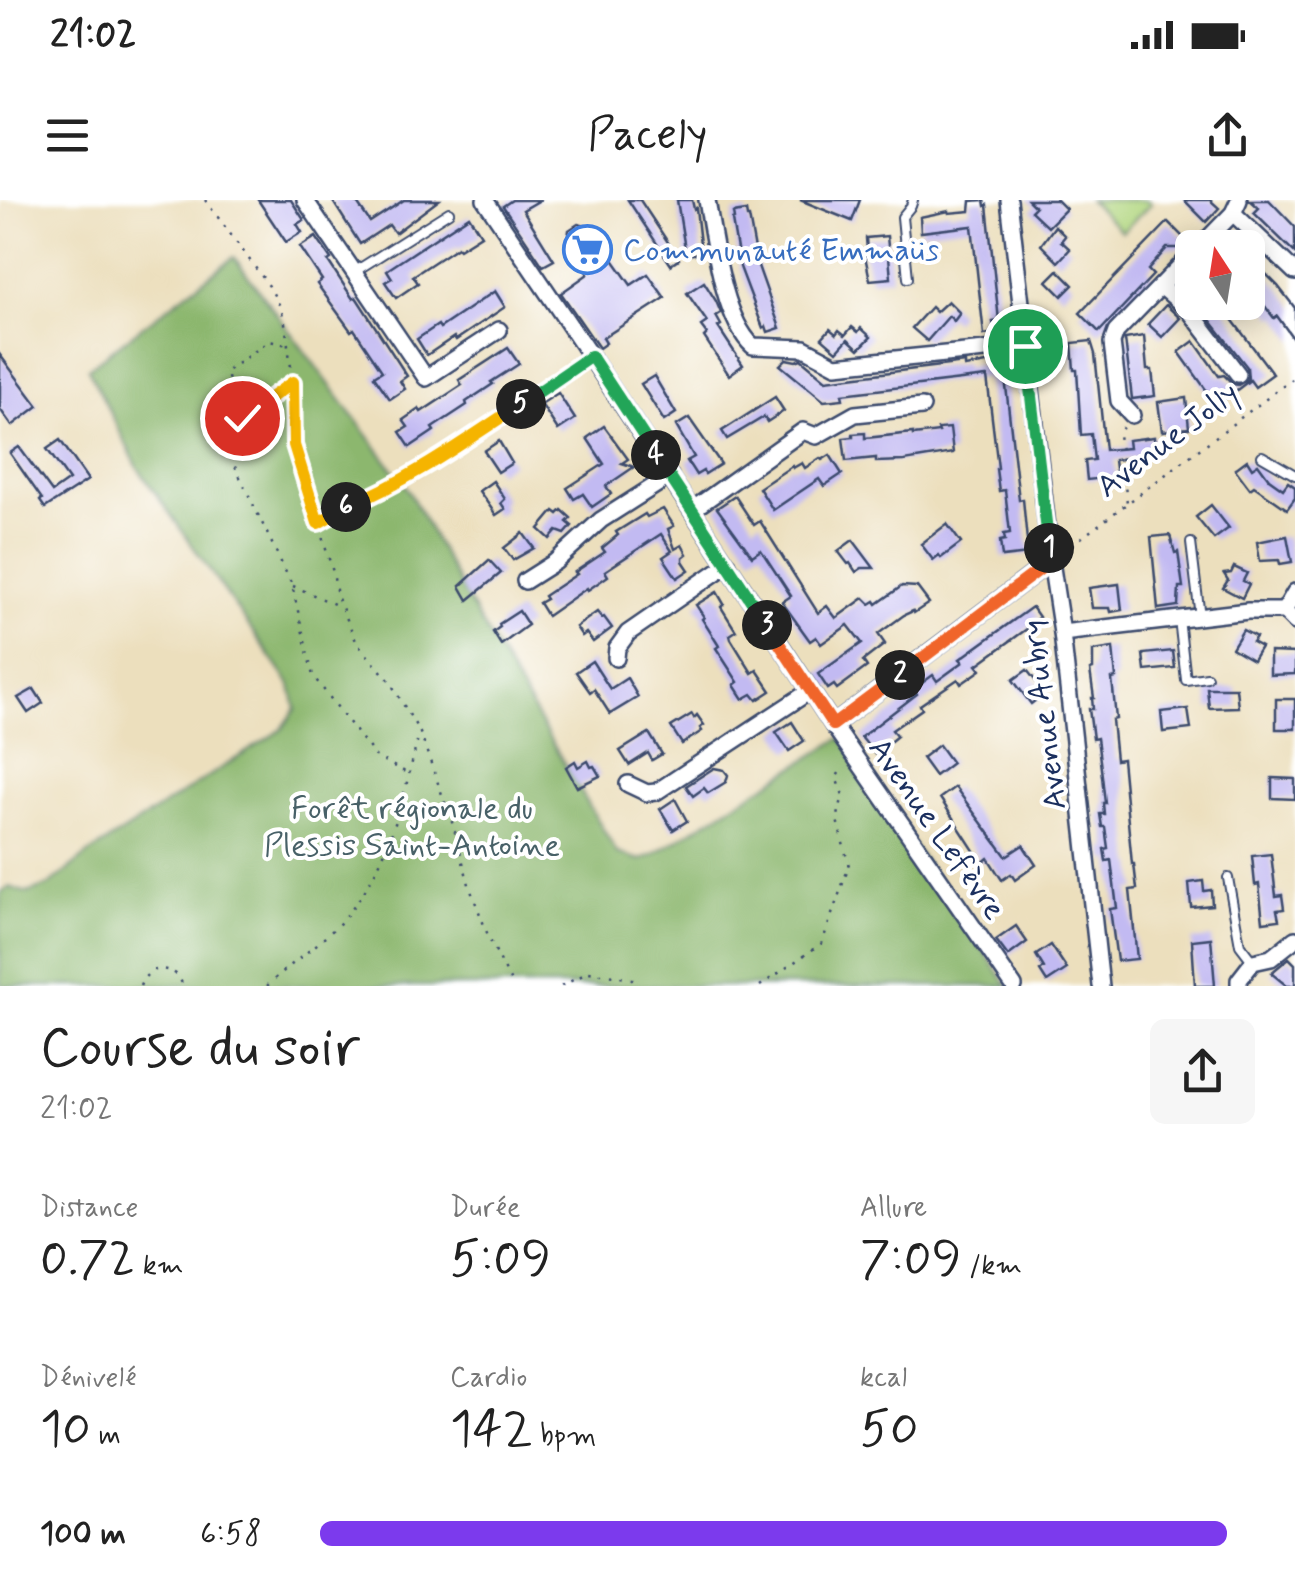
<!DOCTYPE html>
<html lang="fr">
<head>
<meta charset="utf-8">
<style>
  body { margin:0; font-family:Mynerve,sans-serif; background:#f6f6f6; color:#222; height:100vh; display:flex; flex-direction:column; font-size:38px; white-space:nowrap }
  * { box-sizing:border-box; margin:0 }
  p { font-size:32px; color:#767676 }
  .icon { flex:none; width:55px; height:55px; fill:none; stroke:currentColor; stroke-width:2; stroke-linecap:round; stroke-linejoin:round }
  .map { position:relative; height:786px; overflow:hidden }
  .panel { display:flex; flex-direction:column; background:#fff; flex:1 }
  .panel>* { flex:none }
  .needle { width:65px; rotate:348deg }
  .controls { position:absolute; left:1175px; top:30px; display:grid; gap:20px }
  .controls a { display:grid; place-items:center; width:90px; height:90px; border-radius:15px; background:#fff; box-shadow:0 5px 25px #0003; font-size:50px }
  .pin { position:absolute; display:grid; place-items:center; width:85px; height:85px; color:#fff; margin:-42px; border:5px solid #fff; border-radius:50%; box-shadow:0 2px 10px #0007 }
  .km { position:absolute; width:50px; height:50px; margin:-25px; border-radius:50%; background:#222; color:#fff; font-size:28px; line-height:50px; text-align:center }
  .round { display:grid; place-items:center; flex:none; width:105px; height:105px; border-radius:15px; background:#f6f6f6 }
  .overview { display:flex; align-items:center; justify-content:space-between; height:170px; padding:0 40px }
  h1 { font-size:55px; font-weight:600; line-height:75px }
  .stats { display:grid; grid-template-columns:repeat(3,1fr); gap:15px; height:170px; padding:10px 40px }
  .stats div { display:grid; align-content:center }
  .stats b { font-size:50px; font-weight:600 }
  .stats small { font-size:28px; font-weight:400 }
  .stats p { font-size:28px }
  ul { padding:0 40px; list-style:none; font-size:32px }
  li { display:grid; grid-template-columns:160px 120px 1fr; align-items:center; height:75px }
  li i { height:25px; border-radius:12px; background:#7c3aed }
  .status { display:flex; justify-content:space-between; align-items:center; height:70px; padding:0 50px; background:#fff; direction:ltr }
  .status svg { height:28px; fill:currentColor }
  header { display:flex; justify-content:space-between; align-items:center; height:130px; padding:0 40px; background:#fff; font-size:45px; font-weight:600 }
  .map>svg:first-child { display:block }
</style>
</head>
<body>
<div class="status"><b>21:02</b><svg viewBox="0 0 49 12"><path d="M0 12V9h3v3zM5 12V6h3v6zM10 12V3h3v9zM15 12V0h3v12zM26 1h20v11H26zM47 4h2v5h-2z"/></svg></div>
<header><svg class="icon" aria-label="menu" viewBox="0 0 24 24"><path d="M4 6h16M4 12h16M4 18h16"/></svg>Pacely<svg class="icon" aria-label="share" viewBox="0 0 24 24"><path d="M12 15V3M7 8l5-5 5 5M5 13v7h14v-7"/></svg></header>
<div class="map">
<svg width="1295" height="786" viewBox="0 0 1295 786">
  <rect width="100%" height="100%" fill="#fff"/>
  <filter id="ink" filterUnits="userSpaceOnUse"><feTurbulence type="fractalNoise" baseFrequency=".01" numOctaves="2"/><feDisplacementMap in="SourceGraphic" scale="20" xChannelSelector="R" yChannelSelector="G"/><feConvolveMatrix kernelMatrix="1 2 1 2 8 2 1 2 1" color-interpolation-filters="sRGB"/></filter>
  <filter id="wash" filterUnits="userSpaceOnUse"><feTurbulence type="fractalNoise" baseFrequency=".0048" numOctaves="4" result="noise"/><feDisplacementMap in="SourceGraphic" scale="40" xChannelSelector="R" yChannelSelector="G"/><feGaussianBlur stdDeviation="2.25" result="paint"/><feColorMatrix in="noise" values="0 0 0 0 0 0 0 0 0 0 0 0 0 0 0 0 0 1.4 0 .05"/><feComposite in="paint" operator="in"/></filter>
  <g filter="url(#wash)">
    <rect width="100%" height="100%" fill="#ecdfbd"/>
    <path fill="#b1d67f" stroke="#66826e" stroke-width="2.5" d="M1089,0H1147L1151,4L1122,32Z"/>
    <path fill="#8cb76e" stroke="#547366" stroke-width="2.5" d="M234,57L407,288L468,400L617,653L641,660L653,655L841,538L1008,786H2L0,783V693L10,687L27,693L48,686L87,655L282,529L296,509L291,486L138,268L88,168Z"/>
    <g id="blocks">
      <g fill="#c2baf2">
        <path d="M258,0H291L304,20L297,24L302,32L286,42Z"/>
        <path d="M332,0H355L370,22L404,0H439L395,33L389,25L360,44Z"/>
        <path d="M512,0H540L523,10L554,60L543,66L503,6Z"/>
        <path d="M628,0H640L679,59L671,65Z"/>
        <path d="M677,0H692L694,9L696,8L701,53L686,55Z"/>
        <path d="M800,0H860L852,21Z"/>
        <path d="M984,0L985,6L987,5L999,121L993,122L995,133L984,135L972,26L921,32L920,17L949,11V13L970,11L971,1Z"/>
        <path d="M1028,0H1057L1066,9L1048,27L1031,11L1035,7Z"/>
        <path d="M1184,0H1210L1219,8L1206,22Z"/>
        <path d="M1250,0H1269L1295,27V53L1254,13L1259,8Z"/>
        <path d="M746,11L747,17H749L758,66L780,128L768,132L766,126L763,128L740,67L732,20L734,19L733,13Z"/>
        <path d="M469,16L481,35L459,49L457,47L413,76L418,83L396,98L385,82L392,78L387,70Z"/>
        <path d="M1168,22L1187,41L1181,48H1167L1148,70L1153,75L1099,132L1080,113Z"/>
        <path d="M578,24L586,26V29L603,54L607,51L631,85L648,74L665,98L603,138L606,143L599,148L561,93L588,74L582,65L587,62L572,39L568,38L569,30Z"/>
        <path d="M1055,26L1065,36L1061,41L1070,49L1058,62L1041,45Z"/>
        <path d="M887,36L891,78L870,80L864,51H867L866,38Z"/>
        <path d="M316,37L331,59L328,61L353,99L356,97L407,176L400,181L405,189L390,199L374,176L382,171L354,129L351,131L317,84L322,80L300,47Z"/>
        <path d="M1248,56L1278,86L1295,108V141L1277,116L1274,118L1248,84Z"/>
        <path d="M1058,70L1073,85L1062,96L1047,81Z"/>
        <path d="M704,82L716,101L721,113L716,116L721,125L718,127L743,165L729,175L704,137L707,134L701,126L707,122L687,93Z"/>
        <path d="M495,91L505,107L456,140L454,137L427,155L417,139L438,125L440,128Z"/>
        <path d="M948,101L960,113L954,121L949,116L927,141L912,128L931,107L936,112Z"/>
        <path d="M1216,102H1219L1273,174L1255,187L1250,180L1217,205L1179,152L1194,141L1219,176L1224,175L1233,184L1238,185L1248,179L1247,167L1204,112Z"/>
        <path d="M1166,105L1180,118L1162,137L1148,124Z"/>
        <path d="M852,127L858,132L861,128L871,137L859,149L848,139L837,151L822,138L830,129L836,134L839,130L845,135Z"/>
        <path d="M1144,136L1147,170H1152L1155,196L1132,199L1125,139Z"/>
        <path d="M1091,141L1095,154L1105,250L1129,248L1128,240L1154,237L1156,255L1114,260L1116,277L1087,280L1085,261L1094,260L1091,234L1081,235L1077,170H1074L1072,143Z"/>
        <path d="M508,148L519,164L491,182L493,184L466,202L467,205L432,228L434,231L410,247L400,232L408,227L403,220L419,209L421,212L462,185L459,180Z"/>
        <path d="M0,155L38,206L12,226L0,209Z"/>
        <path d="M786,159L796,161L801,159L826,180L965,163V167L1003,160L1019,300L1023,299L1027,341L1031,350L1028,354L1002,357L1000,341L1005,340L1004,334L1010,333L1005,290L999,291L996,269L998,268L987,177L842,194L843,199L824,201L780,165Z"/>
        <path d="M654,176L676,213L664,221L641,184Z"/>
        <path d="M558,193L575,219L558,230L541,204Z"/>
        <path d="M775,197L784,211L767,222L764,217L727,239L722,231Z"/>
        <path d="M1186,198L1189,228L1162,231L1158,202Z"/>
        <path d="M689,218L721,264L705,274L703,271L696,275L687,261L694,257L676,226Z"/>
        <path d="M604,226L628,259L622,263L634,267L606,286L611,294L592,307L583,294L574,299L567,288L604,264L587,238Z"/>
        <path d="M950,228L953,253L904,261L876,262V258L846,261L843,238L853,237V234L865,233V238L913,233V235L939,232L938,229Z"/>
        <path d="M60,240L88,280L45,308L40,301L42,299L10,253L19,247L52,292L69,280L47,249Z"/>
        <path d="M499,241L512,263L498,272L484,251Z"/>
        <path d="M830,255L842,274L824,286L819,279L773,310L759,288L792,266L793,268L802,263L805,268L820,258L822,260Z"/>
        <path d="M1247,260L1252,268L1258,264L1269,279L1283,289L1288,282L1295,287V298L1287,309L1254,286L1250,289L1235,269Z"/>
        <path d="M493,281L505,299L501,303L505,309L496,315L479,291Z"/>
        <path d="M735,296L754,325L760,321L818,413L827,406L836,418L864,398L870,404L875,401L877,404L902,386L917,387L929,403L914,413L913,411L904,415L878,434L885,444L863,461L867,467L837,489L834,485L828,489L818,474L862,443L848,425L821,444L816,437L810,441L782,402L791,396L761,350L752,356L717,308Z"/>
        <path d="M1211,305L1229,328L1214,339L1196,317Z"/>
        <path d="M663,309L674,326L668,329L675,349L682,345L687,354L683,357V361L689,370L677,378L663,357L672,351L661,334L605,371L608,376L588,390L587,388L547,416L539,403L546,399L544,396L577,374L575,372L605,352L602,348L618,335L616,332L645,314L647,317Z"/>
        <path d="M562,310L571,318L567,322L572,326L565,334L557,331L550,339L539,329L554,311L558,314Z"/>
        <path d="M947,324L961,343L941,358L939,355L933,360L921,344Z"/>
        <path d="M523,333L534,348L513,360L504,348Z"/>
        <path d="M1170,335L1175,353L1178,352L1183,387H1179L1178,406L1158,409L1151,337Z"/>
        <path d="M1287,336L1292,362L1280,364L1279,360L1260,361L1257,342Z"/>
        <path d="M853,340L874,368H862L856,372L850,363L848,364L838,351Z"/>
        <path d="M489,360L501,373L468,400L460,386Z"/>
        <path d="M1234,367L1247,373L1243,381L1249,384L1242,398L1223,388L1228,380L1224,374L1231,373Z"/>
        <path d="M1119,384L1122,410L1111,412L1110,408H1092L1089,388Z"/>
        <path d="M717,392L724,404L721,407L736,431L730,435L731,439L752,473L757,470L771,491L757,500L752,494L743,499L734,485L738,482L716,448L719,446L702,419L704,417L696,405Z"/>
        <path d="M1032,407L1039,417L1034,421L1035,423L977,465L981,470L961,484L958,479L920,505L922,509L892,530L897,536L875,554L861,537L917,494L914,489L933,475L937,481L963,462L960,459Z"/>
        <path d="M519,411L528,425L501,445L493,432L500,427L499,424Z"/>
        <path d="M597,412L602,418L604,417L612,428L593,442L586,433L582,436L576,427Z"/>
        <path d="M1243,430L1256,437L1252,442L1261,447L1253,460L1232,448Z"/>
        <path d="M1113,448L1116,478L1112,479L1116,519L1112,520L1116,560L1122,559L1132,664H1134L1137,689L1130,690L1137,759L1117,761L1110,709L1117,708L1111,660L1106,661L1104,649L1108,648L1105,627H1102L1100,614H1104L1103,603H1105L1102,576L1097,538L1093,539L1089,509H1093L1092,498H1094L1090,470L1093,469V451Z"/>
        <path d="M1173,451L1175,468L1145,471L1143,454Z"/>
        <path d="M1270,452L1295,453V474L1270,475Z"/>
        <path d="M592,461L610,489L627,478L638,497L610,514L594,489L590,492L576,472Z"/>
        <path d="M1027,470L1045,493L1031,504L1013,480Z"/>
        <path d="M1207,488H1236L1238,507L1209,508Z"/>
        <path d="M34,489L43,503L28,513L18,498Z"/>
        <rect x="1276" y="499" width="19" height="30"/>
        <path d="M1188,509L1191,529L1163,532L1161,512Z"/>
        <path d="M692,514L694,518L697,515L704,525L700,528L702,531L682,544L671,527Z"/>
        <path d="M792,522L804,541L789,551L776,532Z"/>
        <path d="M649,533L662,554L652,560L648,553L629,565L620,551Z"/>
        <path d="M939,545L952,563L935,576L922,558Z"/>
        <path d="M575,561L578,567L588,561L591,567L594,566L600,576L577,587L566,567Z"/>
        <path d="M714,568L724,570L728,575L726,582L708,593L704,588L693,596L686,586Z"/>
        <path d="M1272,578L1295,579V599L1272,598Z"/>
        <path d="M955,587L1006,656L1023,645L1036,665L1015,680L1011,674L1002,680L988,658L982,663L940,598Z"/>
        <path d="M675,599L687,621L673,630L660,609Z"/>
        <path d="M1271,654L1276,696L1282,695L1284,709L1277,710L1279,720L1263,722L1259,684L1255,685L1252,656Z"/>
        <path d="M1203,681L1204,691L1211,690L1212,705L1191,707L1189,683Z"/>
        <path d="M1016,726L1027,742L1008,756L996,740Z"/>
        <path d="M1211,738L1215,786H1195L1192,740Z"/>
        <path d="M1051,745L1067,769L1047,782L1040,771L1044,768L1036,755Z"/>
        <path d="M1289,758L1295,764V786H1287L1271,773Z"/>
      </g>
    </g>
  </g>
  <g filter="url(#ink)">
    <use href="#blocks" fill-opacity="0" stroke="#3a496c" stroke-width="2.5"/>
    <g fill="none" stroke-linecap="round" stroke-linejoin="round">
      <defs>
        <g id="service">
          <path d="M354,72L449,12"/>
          <path d="M908,78L902,17L911,6L913,0"/>
          <path d="M1262,256L1295,275"/>
          <path d="M1191,343L1200,417"/>
          <path d="M1179,419L1186,480L1207,477"/>
          <path d="M1228,678L1240,745L1253,762"/>
        </g>
        <g id="minor">
          <path d="M305,0L426,178L499,130"/>
          <path d="M485,0L591,157L833,525L1014,786"/>
          <path d="M707,0C714,39 723,119 753,146L804,148L836,165L1025,146"/>
          <path d="M1009,0L1051,361L1062,433L1101,786"/>
          <path d="M1233,13L1295,72"/>
          <path d="M1199,48L1233,13L1239,0"/>
          <path d="M1161,86L1189,110L1238,174"/>
          <path d="M1132,215L1119,201L1112,143L1116,132L1192,54"/>
          <path d="M692,310L803,231L816,236L855,214L922,207"/>
          <path d="M525,381L555,362L601,320L670,276"/>
          <path d="M1284,411L1295,392"/>
          <path d="M1062,433L1248,411H1284L1295,422"/>
          <path d="M616,458L617,448L628,433L728,364"/>
          <path d="M833,525L1051,361"/>
          <path d="M628,584L647,593L656,592L810,491"/>
          <path d="M1239,786V780L1253,762L1271,758L1295,739"/>
        </g>
      </defs>
      <use href="#service" stroke="#3a496c" stroke-width="12"/>
      <use href="#minor" stroke="#3a496c" stroke-width="20"/>
      <g stroke="#3a496c" stroke-width="2.5" stroke-dasharray="2.5 8" stroke-linecap="butt">
        <path d="M205,0L269,86L281,108L285,123L293,182L294,245L333,372L337,396L357,443L389,480L420,533L453,625L470,688L489,738L513,786"/>
        <path d="M292,183L242,218L226,248L292,385L313,476L376,557L409,574"/>
        <path d="M1123,227L1119,234L1127,303"/>
        <path d="M227,242L232,200L227,171L269,141L288,145"/>
        <path d="M319,322C347,305 377,295 406,278L576,166"/>
        <path d="M1064,351L1295,177"/>
        <path d="M293,386L341,407"/>
        <path d="M140,786C147,769 161,765 176,774L184,786"/>
        <path d="M267,786C290,764 316,747 338,725C388,673 402,602 419,534"/>
        <path d="M561,786L589,772L632,779L635,786"/>
        <path d="M760,786L822,743L849,666L837,620L843,595L836,578L843,567"/>
      </g>
      <use href="#service" stroke="#fff" stroke-width="8"/>
      <use href="#minor" stroke="#fff" stroke-width="15"/>
    </g>
  </g>
  <g fill="none" stroke-linecap="round" stroke-linejoin="round" filter="url(#ink)">
    <defs>
      <path id="split-1" d="M1025,146L1049,348"/>
      <path id="split-2" d="M900,475L1051,361L1049,348"/>
      <path id="split-3" d="M767,425L833,525L900,475"/>
      <path id="split-4" d="M656,255L767,425"/>
      <path id="split-5" d="M521,204L591,156L656,255"/>
      <path id="split-6" d="M346,307C409,281 465,241 521,204"/>
      <path id="split-7" d="M242,218L293,182L294,245L318,323L346,307"/>
    </defs>
    <use href="#split-1" stroke="#fff" stroke-width="20"/>
    <use href="#split-2" stroke="#fff" stroke-width="20"/>
    <use href="#split-3" stroke="#fff" stroke-width="20"/>
    <use href="#split-4" stroke="#fff" stroke-width="20"/>
    <use href="#split-5" stroke="#fff" stroke-width="20"/>
    <use href="#split-6" stroke="#fff" stroke-width="20"/>
    <use href="#split-7" stroke="#fff" stroke-width="20"/>
    <use href="#split-1" stroke="#22a559" stroke-width="12"/>
    <use href="#split-2" stroke="#f0652b" stroke-width="12"/>
    <use href="#split-3" stroke="#f0652b" stroke-width="12"/>
    <use href="#split-4" stroke="#22a559" stroke-width="12"/>
    <use href="#split-5" stroke="#22a559" stroke-width="12"/>
    <use href="#split-6" stroke="#f5b400" stroke-width="12"/>
    <use href="#split-7" stroke="#f5b400" stroke-width="12"/>
  </g>
  <defs>
    <symbol id="supermarket-ring" viewBox="-11 -11 22 22"><circle r="9.5" fill="#fff" stroke="#3f7fe0" stroke-width="1.5"/><path d="M-6-5.5h2.5l.6 2H6L4.5 2H-2.5L-4.4-4H-6ZM-1.5 3.2a1.3 1.3 0 1 0 .1 0ZM3 3.2a1.3 1.3 0 1 0 .1 0Z" fill="#3f7fe0"/></symbol>
  </defs>
  <g fill-rule="evenodd">
    <use href="#supermarket-ring" x="560" y="22" width="55" height="55"/>
  </g>
  <g text-anchor="middle" stroke-width="8" stroke-linejoin="round" paint-order="stroke">
    <g font-size="32" fill="#366cbe" stroke="#fff" text-anchor="start">
      <text x="623" y="60">Communauté Emmaüs</text>
    </g>
    <g font-size="32" fill="#1b2f5e" stroke="#fff">
      <text transform="translate(1167 239) rotate(-37)" y="11">Avenue Jolly</text>
      <text transform="translate(1043 515) rotate(-97)" y="11">Avenue Aubry</text>
      <text transform="translate(938 628) rotate(55)" y="11">Avenue Lefèvre</text>
    </g>
    <g font-size="32" fill="#486168" stroke="#fff">
      <text x="412" y="618">Forêt régionale du<tspan x="412" dy="37">Plessis Saint-Antoine</tspan></text>
    </g>
  </g>
</svg>
<div class="controls">
<a><svg class="needle" viewBox="-14 -14 28 28"><path d="M0-13l5 13h-10z" fill="#e53935"/><path d="M0 13l5-13h-10z" fill="#767676"/></svg></a>
</div>
<div class="pin" style="left:1025px;top:146px;background:#1e9e55"><svg class="icon" aria-label="arrive" viewBox="0 0 24 24"><path d="M6 21V4h12l-3 4 3 4H6"/></svg></div>
<div class="pin" style="left:242px;top:218px;background:#d93025"><svg class="icon" aria-label="check" viewBox="0 0 24 24"><path d="M5 12l5 5 9-10"/></svg></div>
<b class="km" style="left:1049px;top:348px">1</b>
<b class="km" style="left:900px;top:475px">2</b>
<b class="km" style="left:767px;top:425px">3</b>
<b class="km" style="left:656px;top:255px">4</b>
<b class="km" style="left:521px;top:204px">5</b>
<b class="km" style="left:346px;top:307px">6</b>
</div>
<section class="panel">
<div class="overview"><div><h1>Course du soir</h1><p>21:02</p></div><a class="round"><svg class="icon" aria-label="share" viewBox="0 0 24 24"><path d="M12 15V3M7 8l5-5 5 5M5 13v7h14v-7"/></svg></a></div>
<div class="stats">
<div><p>Distance</p><b>0.72<small> km</small></b></div>
<div><p>Durée</p><b>5:09</b></div>
<div><p>Allure</p><b>7:09<small> /km</small></b></div>
</div>
<div class="stats">
<div><p>Dénivelé</p><b>10<small> m</small></b></div>
<div><p>Cardio</p><b>142<small> bpm</small></b></div>
<div><p>kcal</p><b>50</b></div>
</div>
<ul>
<li><b>100 m</b>6:58<i style="width:97%"></i></li>
</ul>
</section>
</body>
</html>
